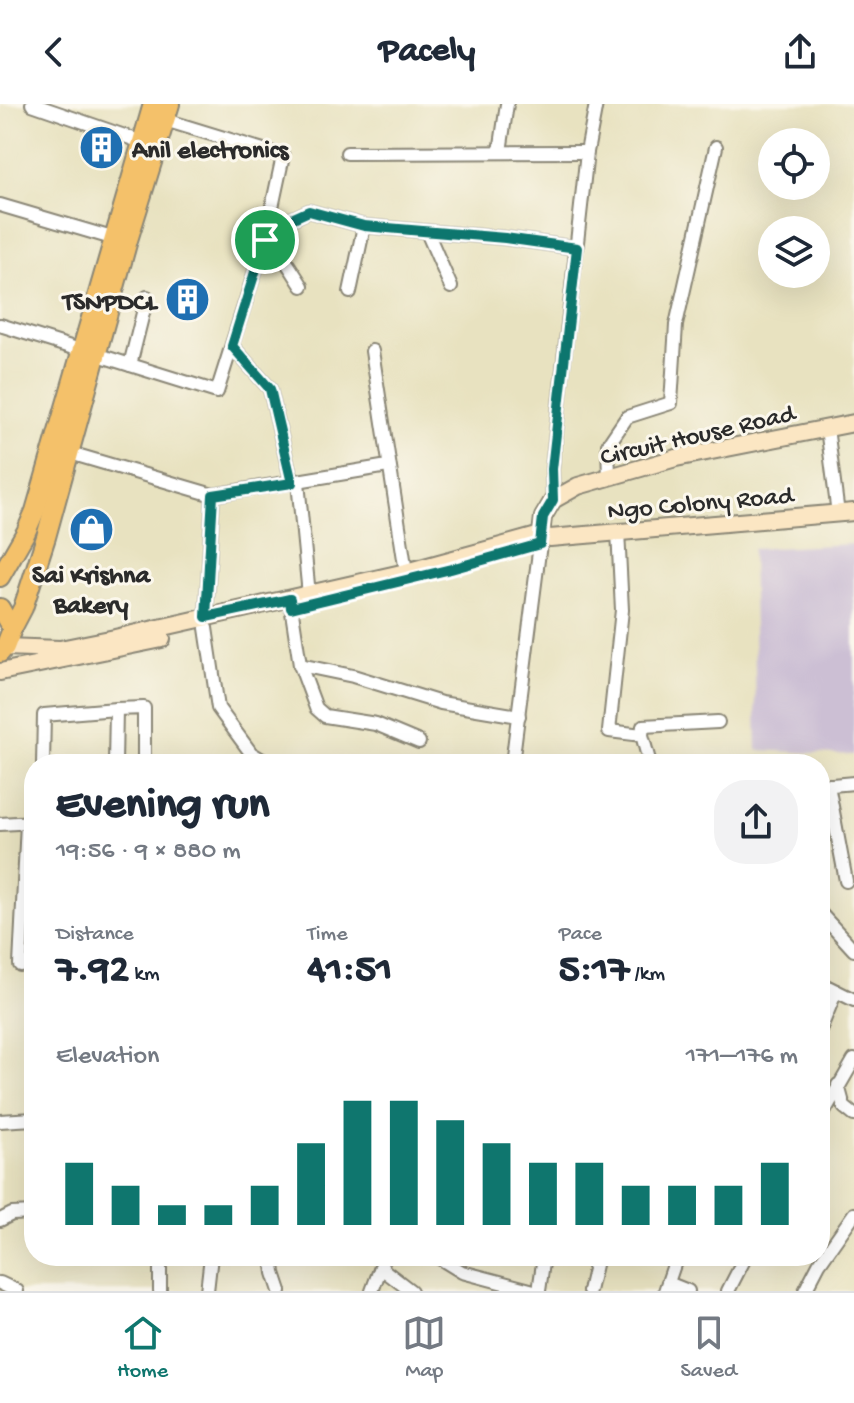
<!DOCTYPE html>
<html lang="en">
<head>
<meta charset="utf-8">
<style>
  body { margin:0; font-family:"Gochi Hand",sans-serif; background:#f2f2f3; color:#1f2937; height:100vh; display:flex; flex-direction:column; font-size:30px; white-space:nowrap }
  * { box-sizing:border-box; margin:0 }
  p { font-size:26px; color:#747a83 }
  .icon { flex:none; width:44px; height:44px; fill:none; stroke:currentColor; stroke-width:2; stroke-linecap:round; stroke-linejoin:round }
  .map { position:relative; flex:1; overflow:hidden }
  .side { position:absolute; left:24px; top:650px; width:806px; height:512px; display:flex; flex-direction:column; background:#fff; border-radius:32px; box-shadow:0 8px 32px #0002 }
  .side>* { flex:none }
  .fabs { position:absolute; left:758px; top:24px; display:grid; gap:16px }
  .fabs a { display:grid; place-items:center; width:72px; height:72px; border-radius:50%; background:#fff; box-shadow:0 8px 32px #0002; font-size:40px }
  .pin { position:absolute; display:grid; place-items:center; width:68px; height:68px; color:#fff; margin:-34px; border:4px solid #fff; border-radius:50%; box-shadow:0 2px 8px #0007 }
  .round { display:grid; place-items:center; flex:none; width:84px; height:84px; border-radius:32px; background:#f2f2f3 }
  .head { display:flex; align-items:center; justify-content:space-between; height:136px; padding:0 32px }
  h1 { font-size:44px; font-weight:700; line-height:60px }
  .metrics { display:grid; grid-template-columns:repeat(3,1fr); gap:12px; height:136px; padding:8px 32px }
  .metrics div { display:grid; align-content:center }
  .metrics b { font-size:40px; font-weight:700 }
  .metrics small { font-size:22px; font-weight:400 }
  .metrics p { font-size:22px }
  .chart { height:224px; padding:16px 32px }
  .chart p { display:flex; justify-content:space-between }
  .chart svg { width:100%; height:144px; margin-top:8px; stroke:#0f766e; stroke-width:6 }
  header { display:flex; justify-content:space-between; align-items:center; height:104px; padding:0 32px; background:#fff; font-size:36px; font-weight:700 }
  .menu { display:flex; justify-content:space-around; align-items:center; height:112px; border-top:2px solid #e0e1e3; background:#fff; font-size:22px; color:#747a83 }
  .menu a { display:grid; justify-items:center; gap:4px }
  .menu .on { color:#0f766e }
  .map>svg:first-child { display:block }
</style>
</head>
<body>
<header><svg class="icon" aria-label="back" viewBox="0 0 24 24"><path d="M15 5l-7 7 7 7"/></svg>Pacely<svg class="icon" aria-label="share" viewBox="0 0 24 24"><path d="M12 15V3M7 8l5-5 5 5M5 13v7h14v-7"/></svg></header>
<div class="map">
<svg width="854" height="1187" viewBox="0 0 854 1187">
  <rect width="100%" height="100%" fill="#fbf7ec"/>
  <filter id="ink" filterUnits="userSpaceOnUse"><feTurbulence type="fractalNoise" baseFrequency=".0125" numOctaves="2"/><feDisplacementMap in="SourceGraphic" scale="16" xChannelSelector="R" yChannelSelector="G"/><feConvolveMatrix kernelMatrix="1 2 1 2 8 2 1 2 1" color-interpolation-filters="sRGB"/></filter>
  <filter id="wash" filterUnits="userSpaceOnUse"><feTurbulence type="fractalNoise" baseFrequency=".006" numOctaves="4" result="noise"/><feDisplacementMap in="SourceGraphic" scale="32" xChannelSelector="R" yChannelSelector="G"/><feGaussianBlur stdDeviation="1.8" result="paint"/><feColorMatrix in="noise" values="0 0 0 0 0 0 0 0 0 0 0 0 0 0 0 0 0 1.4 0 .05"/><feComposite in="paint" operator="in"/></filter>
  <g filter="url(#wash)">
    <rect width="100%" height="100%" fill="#e8e2c0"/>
    <path fill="#ccbfd4" d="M854,440V651L757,646L752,445Z"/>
  </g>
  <g filter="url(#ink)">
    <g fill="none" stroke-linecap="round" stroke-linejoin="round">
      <defs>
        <g id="street">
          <path d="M32,0L142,38"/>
          <path d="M500,48L507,0"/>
          <path d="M347,49L587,48"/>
          <path d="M0,101L112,134"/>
          <path d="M265,127L309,107L364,122L505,134L577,144"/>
          <path d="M427,128L451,183"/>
          <path d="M265,136C282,148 291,165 302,182"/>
          <path d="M350,188L364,122"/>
          <path d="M0,221L80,246"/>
          <path d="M232,242L270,285L292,379"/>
          <path d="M372,247L406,468"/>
          <path d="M95,250L217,288L265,136L283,52L165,16"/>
          <path d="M130,261L147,193"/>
          <path d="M827,324L838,410"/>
          <path d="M70,349L213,391"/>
          <path d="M609,373L608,341L627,313L671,299L676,221L716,43"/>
          <path d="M298,378L309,491"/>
          <path d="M553,396L552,365L587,48L596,0"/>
          <path d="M618,427L622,506L609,627L642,631"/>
          <path d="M290,495L300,561L353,572L441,599L519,612"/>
          <path d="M206,513L213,391L388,362"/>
          <path d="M206,524L218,604L251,649L269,660"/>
          <path d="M300,561L316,604L325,612L376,620L419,638"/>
          <path d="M116,605L144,604V660"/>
          <path d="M43,660L44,611L116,605L115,660"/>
          <path d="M512,660L540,440"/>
          <path d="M650,660L642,631L643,622L718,618"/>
          <path d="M828,681L846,777"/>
          <path d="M821,682L854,679"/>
          <path d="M0,720L34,718"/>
          <path d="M820,809L854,846"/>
          <path d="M20,861L27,719"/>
          <path d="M820,879L854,896"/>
          <path d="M820,926L836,887"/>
          <path d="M838,981L844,1003L854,1011"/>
          <path d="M820,1015L854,956"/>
          <path d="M0,1017L34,1015"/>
          <path d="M0,1116L12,1110L34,1109"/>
          <path d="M160,1152V1187"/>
          <path d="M272,1152L274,1169L280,1187"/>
          <path d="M436,1152L462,1168L534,1187"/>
          <path d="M381,1164L411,1187"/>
          <path d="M0,1179L17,1187"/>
          <path d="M668,1179L688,1187"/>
          <path d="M207,1187L211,1152"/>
          <path d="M372,1187L385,1152"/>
          <path d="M539,1187L544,1152"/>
          <path d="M589,1187L597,1152"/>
          <path d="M665,1187L677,1152"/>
          <path d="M728,1187L746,1152"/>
          <path d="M805,1187L819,1160L854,1110"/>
        </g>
        <g id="secondary">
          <path d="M540,439L543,413L553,396L578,382L676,354L854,319"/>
          <path d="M5,543L60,545L115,534L406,468L541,431L550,434L854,408"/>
          <path d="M0,568L162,535"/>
        </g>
        <g id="primary">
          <path d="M0,473L26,428L35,407L153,0"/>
          <path d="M0,504L12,525L5,543L0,549"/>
          <path d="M12,525L23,504L46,433L128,136L170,0"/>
        </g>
      </defs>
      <use href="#street" stroke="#8a8676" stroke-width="16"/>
      <use href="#secondary" stroke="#8a8676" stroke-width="20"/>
      <use href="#primary" stroke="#8a8676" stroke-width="22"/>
      <use href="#street" stroke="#fff" stroke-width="12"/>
      <use href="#secondary" stroke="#fbe6c3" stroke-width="16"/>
      <use href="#primary" stroke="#f4c16a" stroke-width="18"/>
    </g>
  </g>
  <g fill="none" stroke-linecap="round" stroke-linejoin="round" filter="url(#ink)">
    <defs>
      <path id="route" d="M309,107L364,122L505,134L577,144L552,365L553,396L543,413L540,440L451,465L291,504L290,495L206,513L213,391L292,379L270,285L232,242L265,136V127Z"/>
    </defs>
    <use href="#route" stroke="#fff" stroke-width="16"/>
    <use href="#route" stroke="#0f766e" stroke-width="10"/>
  </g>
  <defs>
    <symbol id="building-disc" viewBox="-11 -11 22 22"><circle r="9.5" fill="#1f6fb2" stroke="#fbf7ec"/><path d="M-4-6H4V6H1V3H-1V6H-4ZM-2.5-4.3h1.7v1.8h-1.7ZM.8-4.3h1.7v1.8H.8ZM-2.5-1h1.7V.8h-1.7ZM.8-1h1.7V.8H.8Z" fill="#fff"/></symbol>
    <symbol id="shop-disc" viewBox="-11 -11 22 22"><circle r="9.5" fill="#1f6fb2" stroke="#fbf7ec"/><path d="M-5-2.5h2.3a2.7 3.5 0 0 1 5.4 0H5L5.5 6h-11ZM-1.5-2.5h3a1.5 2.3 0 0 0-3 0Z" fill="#fff"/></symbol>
  </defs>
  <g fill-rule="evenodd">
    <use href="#building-disc" x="76" y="18" width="51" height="51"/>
    <use href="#building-disc" x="162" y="170" width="51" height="51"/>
    <use href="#shop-disc" x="66" y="400" width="51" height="51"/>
  </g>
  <g text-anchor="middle" stroke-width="6" stroke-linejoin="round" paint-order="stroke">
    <g font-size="26" font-weight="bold" fill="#2b2b2b" stroke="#fbf7ec" text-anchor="start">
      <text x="132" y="53">Anil electronics</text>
      <text x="157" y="205" text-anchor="end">TSNPDCL</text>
      <text x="91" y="478" text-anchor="middle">Sai Krishna<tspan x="91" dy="30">Bakery</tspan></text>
    </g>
    <g font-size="26" fill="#2b2b2b" stroke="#fbf7ec">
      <text transform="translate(697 329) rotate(-13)" y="9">Circuit House Road</text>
      <text transform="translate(700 397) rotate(-5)" y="9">Ngo Colony Road</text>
    </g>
  </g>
</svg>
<div class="fabs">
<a><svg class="icon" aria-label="locate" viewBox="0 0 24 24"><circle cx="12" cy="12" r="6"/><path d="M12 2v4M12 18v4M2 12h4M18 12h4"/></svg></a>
<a><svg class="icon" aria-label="layers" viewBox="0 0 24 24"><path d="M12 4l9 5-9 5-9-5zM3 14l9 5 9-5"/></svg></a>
</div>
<div class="pin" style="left:265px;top:136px;background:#1e9e55"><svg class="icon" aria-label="arrive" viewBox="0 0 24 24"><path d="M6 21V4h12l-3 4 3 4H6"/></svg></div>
<section class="side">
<div class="head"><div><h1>Evening run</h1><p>19:56 · 9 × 880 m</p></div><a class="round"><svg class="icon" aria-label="share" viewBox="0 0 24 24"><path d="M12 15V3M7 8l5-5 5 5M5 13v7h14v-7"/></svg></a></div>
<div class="metrics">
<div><p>Distance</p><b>7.92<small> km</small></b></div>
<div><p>Time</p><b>41:51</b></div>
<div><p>Pace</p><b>5:17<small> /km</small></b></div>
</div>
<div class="chart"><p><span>Elevation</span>171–176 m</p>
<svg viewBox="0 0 160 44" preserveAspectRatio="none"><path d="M5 44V25M15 44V32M25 44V38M35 44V38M45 44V32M55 44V19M65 44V6M75 44V6M85 44V12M95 44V19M105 44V25M115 44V25M125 44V32M135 44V32M145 44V32M155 44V25"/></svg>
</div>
</section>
</div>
<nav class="menu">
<a class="on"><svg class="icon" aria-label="home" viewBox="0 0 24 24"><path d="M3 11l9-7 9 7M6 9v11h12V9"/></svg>Home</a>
<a><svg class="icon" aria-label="map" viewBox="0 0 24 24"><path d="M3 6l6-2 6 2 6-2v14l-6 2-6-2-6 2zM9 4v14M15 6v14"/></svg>Map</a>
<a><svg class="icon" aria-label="saved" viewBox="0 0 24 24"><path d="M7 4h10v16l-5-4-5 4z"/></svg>Saved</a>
</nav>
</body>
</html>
